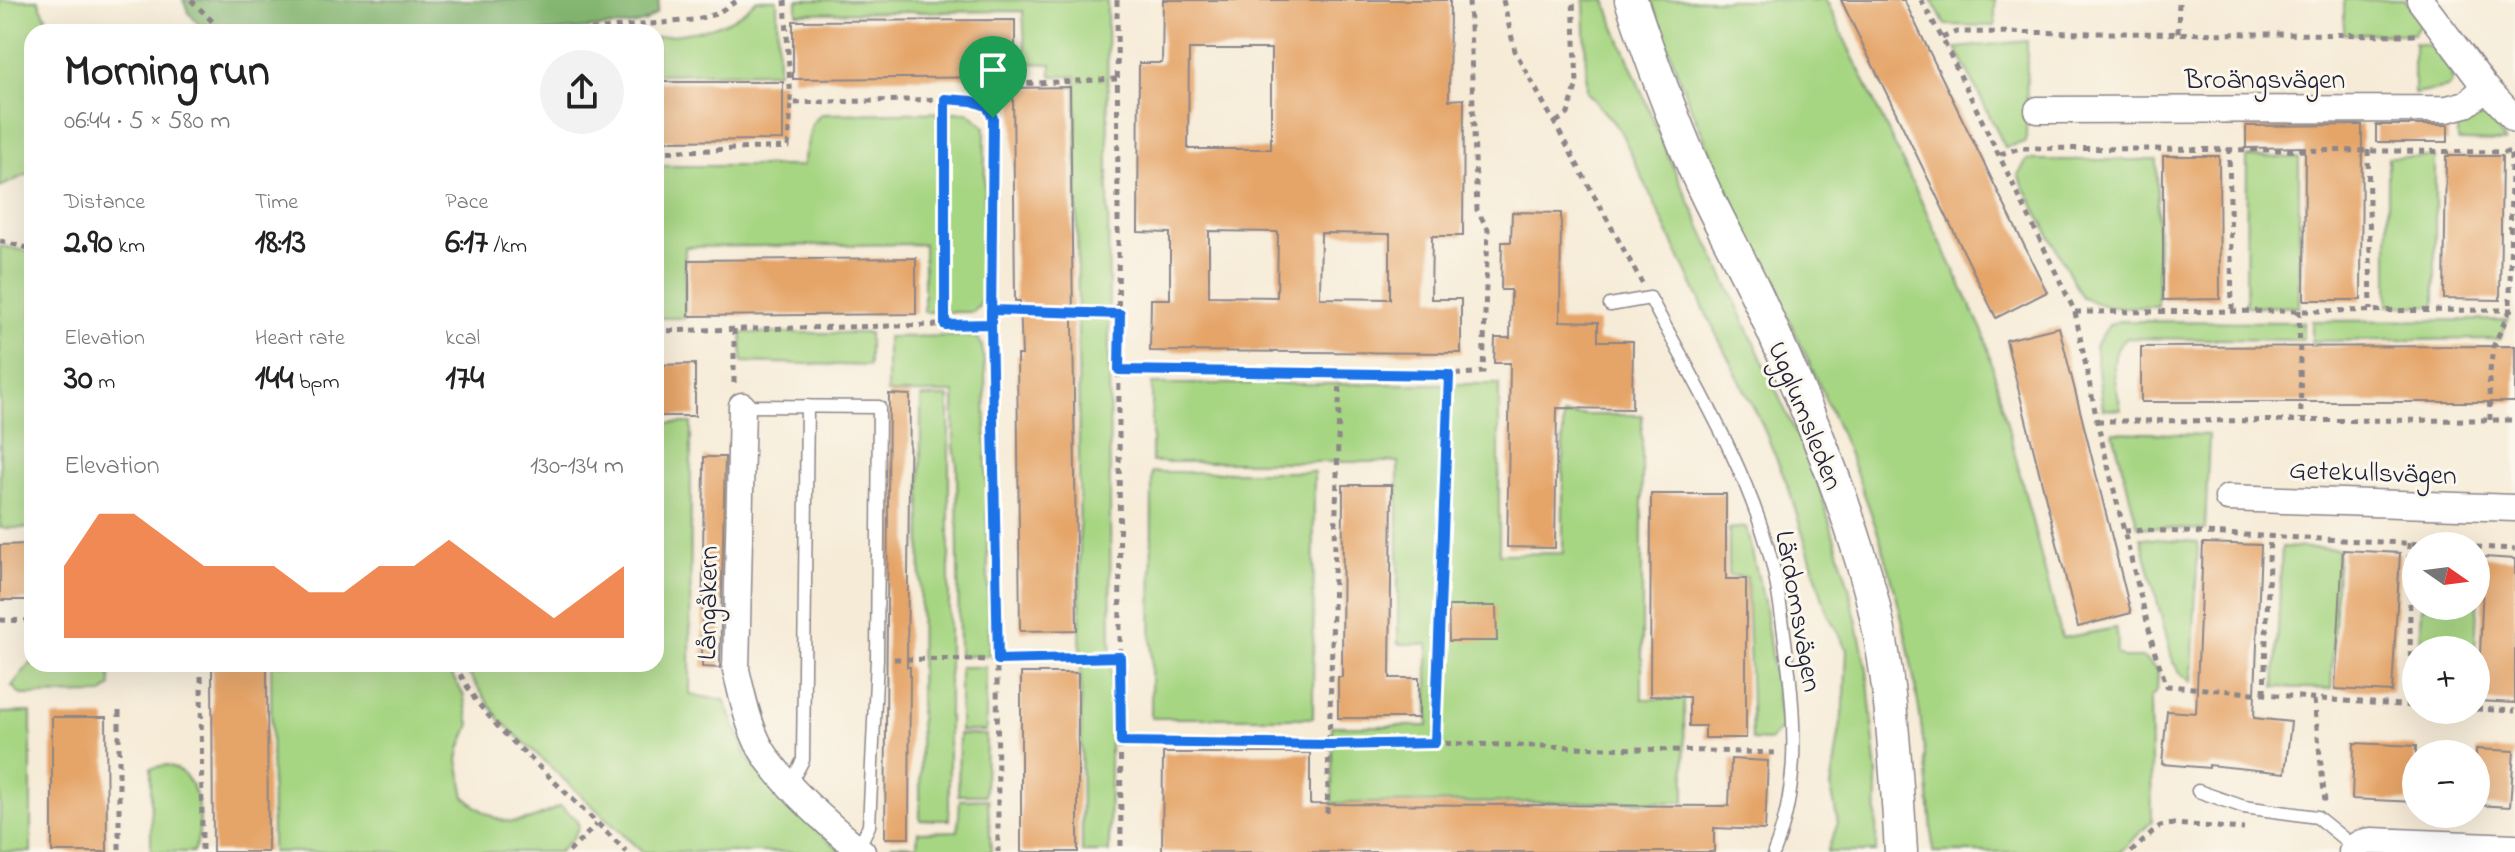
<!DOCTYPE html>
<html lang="en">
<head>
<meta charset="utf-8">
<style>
  body { margin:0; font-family:"Indie Flower",sans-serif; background:#f2f2f2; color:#222; height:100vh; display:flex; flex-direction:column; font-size:30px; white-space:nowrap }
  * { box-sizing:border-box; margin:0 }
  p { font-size:26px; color:#767676 }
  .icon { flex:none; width:44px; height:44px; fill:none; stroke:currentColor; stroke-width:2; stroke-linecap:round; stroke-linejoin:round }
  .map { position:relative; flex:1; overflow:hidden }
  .drawer { position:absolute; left:24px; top:24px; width:640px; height:648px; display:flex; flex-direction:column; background:#fff; border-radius:24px; box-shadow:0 8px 32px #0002 }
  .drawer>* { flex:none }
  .needle { width:52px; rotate:104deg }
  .tools { position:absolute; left:2402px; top:532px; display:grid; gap:16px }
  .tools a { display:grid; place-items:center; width:88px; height:88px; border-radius:50%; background:#fff; box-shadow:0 8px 32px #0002; font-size:40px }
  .pin { position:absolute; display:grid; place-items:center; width:68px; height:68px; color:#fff; margin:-82px -34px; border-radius:50% 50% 50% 0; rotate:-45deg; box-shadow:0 0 8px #0007 }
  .pin .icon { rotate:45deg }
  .round { display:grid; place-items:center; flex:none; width:84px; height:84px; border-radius:42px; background:#f2f2f2 }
  .headline { display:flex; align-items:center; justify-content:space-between; height:136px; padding:0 40px }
  h1 { font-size:44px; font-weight:700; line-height:60px }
  .metrics { display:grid; grid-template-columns:repeat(3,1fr); gap:12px; height:136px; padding:8px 40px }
  .metrics div { display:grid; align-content:center }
  .metrics b { font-size:34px; font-weight:700 }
  .metrics small { font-size:22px; font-weight:400 }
  .metrics p { font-size:22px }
  .chart { height:224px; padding:16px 40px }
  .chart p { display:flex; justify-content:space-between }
  .chart svg { width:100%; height:144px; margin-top:8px; fill:#ea580c; opacity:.7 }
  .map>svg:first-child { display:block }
</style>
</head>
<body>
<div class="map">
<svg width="2515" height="852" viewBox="0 0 2515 852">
  <rect width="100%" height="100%" fill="#fbf7ec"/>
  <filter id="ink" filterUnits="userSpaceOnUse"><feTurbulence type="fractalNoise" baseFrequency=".0125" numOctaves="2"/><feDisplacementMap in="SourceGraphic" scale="16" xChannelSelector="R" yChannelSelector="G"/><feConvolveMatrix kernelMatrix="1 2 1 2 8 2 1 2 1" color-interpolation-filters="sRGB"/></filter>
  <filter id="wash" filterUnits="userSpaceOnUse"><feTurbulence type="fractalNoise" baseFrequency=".006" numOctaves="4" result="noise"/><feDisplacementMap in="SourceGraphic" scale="32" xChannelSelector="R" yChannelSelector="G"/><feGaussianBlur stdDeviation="1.8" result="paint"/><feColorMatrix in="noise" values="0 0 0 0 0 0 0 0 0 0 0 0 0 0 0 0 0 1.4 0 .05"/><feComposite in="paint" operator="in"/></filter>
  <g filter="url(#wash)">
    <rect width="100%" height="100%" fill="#f6ebd7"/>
    <g fill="#a7d683" stroke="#647c5f" stroke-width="2">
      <path d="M0,0H38L53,32H32V172L0,187Z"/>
      <path d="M756,0H777L778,72L656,74V37C693,33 730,29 756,0Z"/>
      <path d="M797,0H1107L1111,673L1109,852H1082L1076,76H1051V64L1026,63L1023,11L797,13Z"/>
      <path d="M1584,0H1606L1612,20L1669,158L1816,477L1849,587L1867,670L1877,776L1876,852H1827L1838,823L1831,788L1845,694L1847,650L1827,612L1789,489L1762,424L1713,328L1620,130L1587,92Z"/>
      <path d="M1651,0H1826L1984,334L2062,638L2116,628L2118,640L2116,653L2123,658H2143L2158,670L2157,690L2150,698L2152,821L2120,852H1933C1927,737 1910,621 1871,513C1821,371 1747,241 1689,103C1675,69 1664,34 1651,0Z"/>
      <path d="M1932,0H1995V26L1945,25Z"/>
      <path d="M2344,0H2405L2421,24L2413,34H2344Z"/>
      <path d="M2027,41L2026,142L2005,147L1956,48Z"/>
      <path d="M2414,43L2431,46L2451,71L2452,83L2448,88L2414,94Z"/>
      <path d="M968,112L985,127L984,291L980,305L973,312H924V244L685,247V318H656V166H802L812,124L821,114Z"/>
      <path d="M2488,117L2505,142L2458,141V118Z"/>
      <path d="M2247,157L2299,158V307L2246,306Z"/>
      <rect x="2388" y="157" width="47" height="149"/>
      <path d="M2027,160H2157L2158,307H2109L2082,298L2018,175Z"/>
      <path d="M0,246L32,252V528H0Z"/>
      <path d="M2508,320L2500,339L2312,341V321Z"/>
      <path d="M2119,321L2303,322V340L2125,338C2105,358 2117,386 2121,410L2103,409L2095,346L2109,325Z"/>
      <path d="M742,333H869V366L742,362Z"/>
      <path d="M964,336L978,338L982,346L985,371L989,656H959L957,465L954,446V393H887V337Z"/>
      <path d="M1152,384H1499V554L1563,553V415H1642V699H1684L1685,802L1332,803V726H1428V644H1398V462H1152Z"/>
      <path d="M921,397H949V820H920Z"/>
      <path d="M656,423H691L690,695L724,700L748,758L773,791L842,852H642L500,720L462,664H656Z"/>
      <path d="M2113,432L2209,435L2205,530L2138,527Z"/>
      <path d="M1152,472H1314L1313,718H1151Z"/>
      <path d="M1746,527L1764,602L1781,729L1769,741L1752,740L1747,577L1729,576V529Z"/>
      <path d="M2141,538L2198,542L2192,682L2181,674L2173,662Z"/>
      <path d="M2282,547L2338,549L2331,689L2275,687Z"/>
      <path d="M2476,556H2480L2475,650H2420L2422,606H2476Z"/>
      <path d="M32,661V664H109L111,686L102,694L21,695L12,686Z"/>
      <path d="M271,664H445L463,694L470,725L461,746L458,760L465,797C500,829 520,828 560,806L575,818L579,826L573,838L559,852H272Z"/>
      <rect x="960" y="667" width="26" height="64"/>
      <path d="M31,712V852H0V713Z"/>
      <path d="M959,734L986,735L985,795H958Z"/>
      <path d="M166,765C200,771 207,826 193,852H151V768Z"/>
      <path d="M988,799L991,852H893L892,845L917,846L918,832L958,831L960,800Z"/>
    </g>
    <path fill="#85b771" stroke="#546c56" stroke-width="2" d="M183,0H658L659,1L657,13L646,21L632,25L542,32H205L188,12Z"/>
    <g id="blocks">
      <g fill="#e5a467" fill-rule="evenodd">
        <path d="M1163,0H1450L1449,100L1464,99L1463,236H1432L1431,299H1461V353L1150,351L1151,299H1170V233L1138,232L1139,63H1162ZM1189,49H1271V149H1188ZM1209,231L1278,232L1277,297L1209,296ZM1321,233L1390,234V299L1320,298Z"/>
        <path d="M1841,0H1904L2047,292L1996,318Z"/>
        <path d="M1015,20V77L793,79V21Z"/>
        <path d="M656,82H783V140L656,141Z"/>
        <path d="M1070,87L1077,630L1020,631L1017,355H1022L1020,301H1015L1013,88Z"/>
        <path d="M2362,125L2361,300H2304L2305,147L2246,148V126Z"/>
        <rect x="2376" y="125" width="72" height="17"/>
        <path d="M2163,156H2219L2220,299L2163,300Z"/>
        <path d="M2446,156H2502L2500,300L2444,299Z"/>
        <path d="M1512,212L1561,213L1560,321L1598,322V341H1633L1632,409L1557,408L1555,548L1507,547L1510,363H1494L1495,338H1510L1511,290H1501L1502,242H1511Z"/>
        <path d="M916,258V314L689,316V260Z"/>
        <path d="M2059,327L2131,613L2078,627L2006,340Z"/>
        <path d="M2515,346V402H2141V347Z"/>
        <path d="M695,364V416H656V365Z"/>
        <path d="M889,394L910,395L907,667H910L909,838H885Z"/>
        <path d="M704,457H725L720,668L702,667Z"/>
        <path d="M1343,485H1392L1390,678H1419V718H1338V677H1342Z"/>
        <path d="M1651,494H1726V579H1746V738H1705V726H1689V697L1650,696Z"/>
        <path d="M2203,543L2261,545L2254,718L2291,722L2285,773L2209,765V768L2162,764L2167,711L2196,713Z"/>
        <path d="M32,544V600H0V545Z"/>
        <path d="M2343,550L2400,553L2392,692L2335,689Z"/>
        <path d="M2484,557L2515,559V703L2478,701Z"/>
        <path d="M1448,606H1496L1497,641H1449Z"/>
        <path d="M212,664H267L268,852H213Z"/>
        <rect x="1021" y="673" width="57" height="179"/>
        <path d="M52,717H106L107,852H52Z"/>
        <path d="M2354,743L2416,746V802L2352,799Z"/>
        <path d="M2476,749L2514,751L2510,807L2476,805Z"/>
        <path d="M1163,753H1310V804L1729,806L1731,759L1768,761L1765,830L1714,828V852H1162Z"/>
      </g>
    </g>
  </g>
  <g filter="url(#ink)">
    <use href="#blocks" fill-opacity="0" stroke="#8c8689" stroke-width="2"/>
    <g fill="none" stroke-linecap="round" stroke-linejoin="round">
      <defs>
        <g id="service">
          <path d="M1610,305L1650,298C1695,383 1748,469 1772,563C1781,599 1784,636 1789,672C1796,733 1797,794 1774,852"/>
          <path d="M742,406L879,407L877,659L869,826L858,848"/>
          <path d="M790,784L803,760L807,406"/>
          <path d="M2198,791L2244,807L2317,817L2354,847"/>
        </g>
        <g id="minor">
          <path d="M2420,0L2486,88L2515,119"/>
          <path d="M2038,110L2447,109L2466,104L2486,88"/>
          <path d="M742,406L736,670C742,694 747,721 758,743C776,779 830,826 862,852"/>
          <path d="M2228,498L2515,508"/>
          <path d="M2352,852C2356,843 2363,842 2372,841L2515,847"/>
        </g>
        <path id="tertiary" d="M1631,0C1650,57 1671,114 1695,170C1714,214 1739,256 1759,300C1797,384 1834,470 1861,559C1891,654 1895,753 1901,852"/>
      </defs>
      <use href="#service" stroke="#8c8689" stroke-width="15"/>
      <use href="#minor" stroke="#8c8689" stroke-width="29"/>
      <use href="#tertiary" stroke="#8c8689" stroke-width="35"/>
      <g stroke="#8c8689" stroke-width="5" stroke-dasharray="6 6" stroke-linecap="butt">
        <path d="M191,0L223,32"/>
        <path d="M785,0L791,103"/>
        <path d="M1117,0L1121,852"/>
        <path d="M1503,0L1515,51L1642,283"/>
        <path d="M1921,0L1942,38L2075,312L2097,421L2124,531L2155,653L2167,686C2250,692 2333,701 2416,706"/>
        <path d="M567,32L693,20L716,14L738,0"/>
        <path d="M2178,33L2179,0"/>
        <path d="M1942,38L1956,32L2418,35"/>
        <path d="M987,106L1007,88L1018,84L1117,79"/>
        <path d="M1556,122L1568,114L1577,83L1573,0"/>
        <path d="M2229,148L2232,309"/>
        <path d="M2368,150L2371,310"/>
        <path d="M656,152L788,147L791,103L945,99L972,101L987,106L993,118C991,363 998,607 998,852"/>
        <path d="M2000,154L2020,148L2511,152L2515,148"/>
        <path d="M0,241L32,249"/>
        <path d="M991,310L1120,314"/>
        <path d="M2299,310L2301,419"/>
        <path d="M2075,312L2515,310"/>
        <path d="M945,325V99"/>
        <path d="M734,329V384"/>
        <path d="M656,331L991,324"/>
        <path d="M1119,370L1449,375L1483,372L1488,229L1477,210L1469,0"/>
        <path d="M2490,420L2489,380L2493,347L2510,310L2511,152"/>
        <path d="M2097,421L2515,420"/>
        <path d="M2124,531L2144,530L2462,546"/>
        <path d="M2409,543L2411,705"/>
        <path d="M2476,547L2515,549"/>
        <path d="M0,620L32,621"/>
        <path d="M894,659L998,660L1120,657"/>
        <path d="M201,664L202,852"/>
        <path d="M454,664L476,701L500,729L627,852"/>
        <path d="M2264,693L2270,536"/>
        <path d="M2314,700L2325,802"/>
        <path d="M2476,709L2515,711"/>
        <path d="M119,711V852"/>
        <path d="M1121,742L1330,745L1435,743L1777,753"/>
        <path d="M1435,743L1449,375"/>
        <path d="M1327,813L1340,374"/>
        <path d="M569,852L597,824"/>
        <path d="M2131,852L2160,826L2174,824L2244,829"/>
      </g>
      <use href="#service" stroke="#fff" stroke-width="12"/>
      <use href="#minor" stroke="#fff" stroke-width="26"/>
      <use href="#tertiary" stroke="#fff" stroke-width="32"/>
    </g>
  </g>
  <g fill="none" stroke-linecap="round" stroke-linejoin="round" filter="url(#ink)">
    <defs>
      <path id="route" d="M993,118L991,324L998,660L1120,657L1121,742L1330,745L1435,743L1449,375L1119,370L1120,314L991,310V324L945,325V99L972,101L987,106L993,118"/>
    </defs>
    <use href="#route" stroke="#fff" stroke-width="16"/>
    <use href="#route" stroke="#1a73e8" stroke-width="10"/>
  </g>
  <g text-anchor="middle" stroke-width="6" stroke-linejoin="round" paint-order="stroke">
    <g font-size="28" fill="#22223b" stroke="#fbf7ec">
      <text x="2265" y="88">Broängsvägen</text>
      <text transform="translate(1807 415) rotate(68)" y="10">Ugglumsleden</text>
      <text transform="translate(2373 471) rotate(2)" y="10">Getekullsvägen</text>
      <text transform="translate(706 603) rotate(-89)" y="10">Långåkern</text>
      <text transform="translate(1800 611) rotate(80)" y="10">Lärdomsvägen</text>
    </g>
  </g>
</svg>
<div class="tools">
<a><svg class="needle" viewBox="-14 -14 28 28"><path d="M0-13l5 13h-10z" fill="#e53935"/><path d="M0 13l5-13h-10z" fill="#767676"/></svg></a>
<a>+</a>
<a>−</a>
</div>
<div class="pin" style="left:993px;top:118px;background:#1e9e55"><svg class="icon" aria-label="arrive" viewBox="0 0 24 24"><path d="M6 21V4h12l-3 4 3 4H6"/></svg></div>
<section class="drawer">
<div class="headline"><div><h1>Morning run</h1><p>06:44 · 5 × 580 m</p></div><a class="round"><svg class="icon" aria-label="share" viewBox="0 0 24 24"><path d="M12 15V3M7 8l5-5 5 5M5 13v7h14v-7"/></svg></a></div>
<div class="metrics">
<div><p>Distance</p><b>2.90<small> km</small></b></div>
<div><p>Time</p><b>18:13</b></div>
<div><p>Pace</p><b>6:17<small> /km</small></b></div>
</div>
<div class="metrics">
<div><p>Elevation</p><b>30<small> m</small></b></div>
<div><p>Heart rate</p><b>144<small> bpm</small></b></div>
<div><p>kcal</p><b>174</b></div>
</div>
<div class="chart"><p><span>Elevation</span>130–134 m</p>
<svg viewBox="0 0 160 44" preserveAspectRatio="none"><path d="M0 44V22L10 6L20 6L30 14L40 22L50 22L60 22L70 30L80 30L90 22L100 22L110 14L120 22L130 30L140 38L150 30L160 22V44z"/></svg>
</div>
</section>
</div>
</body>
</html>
